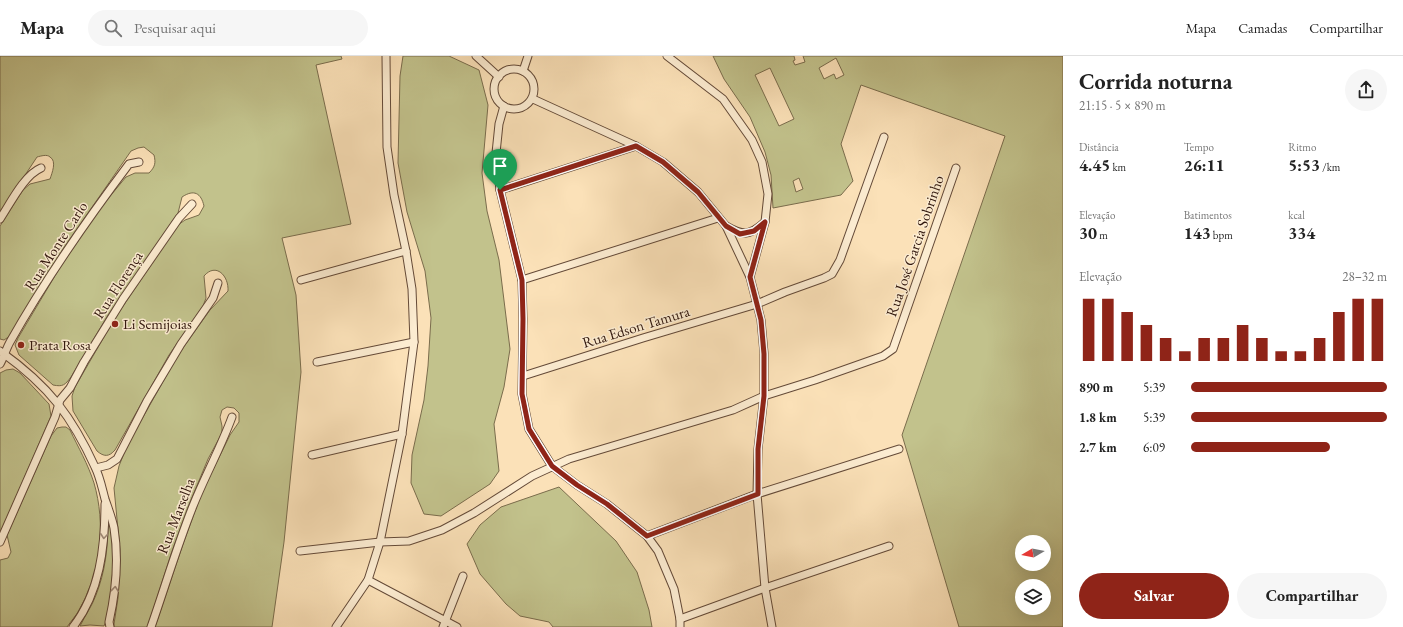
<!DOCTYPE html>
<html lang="pt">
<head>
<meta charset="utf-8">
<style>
  body { margin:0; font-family:"EB Garamond",serif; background:#f6f6f6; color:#222; height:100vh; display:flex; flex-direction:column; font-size:15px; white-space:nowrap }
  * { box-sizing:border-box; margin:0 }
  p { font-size:13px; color:#767676 }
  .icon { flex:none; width:22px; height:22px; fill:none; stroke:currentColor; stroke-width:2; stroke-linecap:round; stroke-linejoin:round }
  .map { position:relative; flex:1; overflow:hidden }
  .side { display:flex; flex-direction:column; background:#fff; width:340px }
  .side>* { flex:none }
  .needle { width:26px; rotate:260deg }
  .tools { position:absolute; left:1015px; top:479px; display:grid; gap:8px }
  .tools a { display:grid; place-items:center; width:36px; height:36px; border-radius:50%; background:#fff; box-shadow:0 4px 16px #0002; font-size:20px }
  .pin { position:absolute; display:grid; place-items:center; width:34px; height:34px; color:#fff; margin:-41px -17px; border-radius:50% 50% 50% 0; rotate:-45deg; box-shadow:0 0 4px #0007 }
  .pin .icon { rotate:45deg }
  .round { display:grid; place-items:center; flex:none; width:42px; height:42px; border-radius:21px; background:#f6f6f6 }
  .headline { display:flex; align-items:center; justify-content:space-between; height:68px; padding:0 16px }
  h1 { font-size:22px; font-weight:700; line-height:30px }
  .figures { display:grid; grid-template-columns:repeat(3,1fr); gap:6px; height:68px; padding:4px 16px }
  .figures div { display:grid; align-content:center }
  .figures b { font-size:17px; font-weight:700 }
  .figures small { font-size:11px; font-weight:400 }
  .figures p { font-size:11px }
  .chart { height:112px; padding:8px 16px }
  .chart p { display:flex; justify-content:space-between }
  .chart svg { width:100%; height:72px; margin-top:4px; stroke:#8f2418; stroke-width:6 }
  .cta { display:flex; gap:8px; margin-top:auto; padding:8px 16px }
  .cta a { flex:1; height:46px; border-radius:24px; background:#8f2418; color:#fff; font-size:16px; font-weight:700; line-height:46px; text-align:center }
  .cta a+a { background:#f6f6f6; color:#222 }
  ul { padding:0 16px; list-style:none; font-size:13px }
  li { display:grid; grid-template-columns:64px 48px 1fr; align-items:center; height:30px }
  li i { height:10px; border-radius:5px; background:#8f2418 }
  header { display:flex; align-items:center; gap:24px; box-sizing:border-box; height:56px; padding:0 20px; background:#fff; border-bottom:1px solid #e0e0e0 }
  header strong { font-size:19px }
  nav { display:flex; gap:22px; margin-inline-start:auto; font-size:14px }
  .search { width:280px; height:36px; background:#f6f6f6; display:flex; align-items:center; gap:10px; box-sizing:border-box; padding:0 14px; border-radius:22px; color:#767676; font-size:15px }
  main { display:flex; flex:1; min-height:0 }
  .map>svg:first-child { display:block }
</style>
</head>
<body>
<header>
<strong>Mapa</strong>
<div class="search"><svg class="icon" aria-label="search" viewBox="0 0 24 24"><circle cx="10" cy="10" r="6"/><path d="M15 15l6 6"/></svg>Pesquisar aqui</div>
<nav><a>Mapa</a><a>Camadas</a><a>Compartilhar</a></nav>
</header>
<main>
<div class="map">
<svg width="1063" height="571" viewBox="0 0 1063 571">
  <rect width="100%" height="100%" fill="#fbe1b8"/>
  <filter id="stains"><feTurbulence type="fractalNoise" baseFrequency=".005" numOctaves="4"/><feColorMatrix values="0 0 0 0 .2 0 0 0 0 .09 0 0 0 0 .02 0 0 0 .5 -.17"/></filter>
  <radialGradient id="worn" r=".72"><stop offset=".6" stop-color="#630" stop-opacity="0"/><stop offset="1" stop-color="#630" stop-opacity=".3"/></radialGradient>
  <g fill="#c2c28c" stroke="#7a6c4c" fill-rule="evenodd">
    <path d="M0,0H341L342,3L316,9L351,168L282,182L296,239L301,316L284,486L272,571H155L183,488L202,436L230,379L239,366V357L234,352L227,351L222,354L220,361L222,370V377L208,403L188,451L171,498L149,567L147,571H114V568L118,542L120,494L114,432L119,410L126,392L138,370L178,299L210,254L228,235C229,220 216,206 204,220L206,242L203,250L169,299L115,394C109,401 104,401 97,395L73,355L72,340L75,331L115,262L178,169L185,164L199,159L204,150C201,137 194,133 182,141L178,157L108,259L71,321C65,329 63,331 53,329L19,299L15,289L18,282L59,213L101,151L126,121L135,117H149C155,111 156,107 154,99L144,91L138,92L131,95L63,193L10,280L4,284L0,283V170L23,134L30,128L50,123C52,117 57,105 50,101C47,98 41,100 37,101L0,157Z"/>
    <path d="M403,0H449L479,14L488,49L482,117L487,155L499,204L510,293L504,331L494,368L499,415L490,428L441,460L424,458L411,427L412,399L424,344L428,310L431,262L425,215L407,156L398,107L400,20Z"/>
    <path d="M713,0H794L795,4L793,5L795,9L805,6L803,0H1063V571H959L902,379L1005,80L861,29L841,88L853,125L841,139L773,152L771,119L765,96L750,61L724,23ZM836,2L844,19L836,23L834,18L824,23L819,12ZM770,12L794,63L779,70L755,19ZM799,122L803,133L796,136L793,125ZM1022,486H1044V508H1022ZM1022,530H1044V552H1022Z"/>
    <path d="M13,313L20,317L49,348L51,360L0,478V317L6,314Z"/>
    <path d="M62,371H66L70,374C78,391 88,408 94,427C106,468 101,516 79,554C76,560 71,565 67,571H0V504L8,502L11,496L7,479L51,380L57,372Z"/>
    <path d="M559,431L616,485L637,516L649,554L652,571H553L549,566L520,560L506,548L480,518L467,488L480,469L501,451Z"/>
    <path d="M108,468H110C114,494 114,523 109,549C108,556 107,564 104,570L90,569L80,570C85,560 92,550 96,539C105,516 108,492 108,468Z"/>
  </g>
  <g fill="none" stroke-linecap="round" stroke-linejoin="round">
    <defs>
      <g id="street">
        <path d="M476,0L499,21"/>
        <path d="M667,0L723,43L752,84L762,106L768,138L765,166L750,221"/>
        <circle cx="514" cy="33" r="20"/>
        <path d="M523,15L528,0"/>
        <path d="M533,43L636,90L663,106L698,136L726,170L750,221L761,264L764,297V340L758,393L757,438L765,532L772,571"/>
        <path d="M504,50L499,68L496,97L500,134L522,224L523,263L522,338L529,373L552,410L577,429L607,448L647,480L658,495L674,533L680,563V571"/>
        <path d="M500,134L636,90"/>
        <path d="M0,163C10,148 24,119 41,112"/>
        <path d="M726,170C744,180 749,180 765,166"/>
        <path d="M301,224L406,195"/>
        <path d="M522,224L718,162"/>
        <path d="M0,295C21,310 42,328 58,348C73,367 85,389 95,411C100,421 102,432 105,443C108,452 112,462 114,472C119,503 116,535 109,566L110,571"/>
        <path d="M317,306L414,286"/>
        <path d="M0,308C4,301 6,293 10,286C45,224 86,165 129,108L139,106"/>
        <path d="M523,320L643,282L757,248L785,236L824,222L832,218L840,204L884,81"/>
        <path d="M312,399L402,378"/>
        <path d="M96,412L108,409L117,403L147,345L181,288L213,242L218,227"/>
        <path d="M647,480L757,438L899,393"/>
        <path d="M0,486L55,361L60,344L70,332L84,306L123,243L179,162L192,148"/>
        <path d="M300,495L380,486L409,485L442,474L474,457L532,420L569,403L733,354L764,340L815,324L883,300L893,293L956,112"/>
        <path d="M368,524L457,571"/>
        <path d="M680,563L765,532L889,490"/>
        <path d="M73,571C100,536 105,491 105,448"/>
        <path d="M151,571C165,531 177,490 193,450C205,420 221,391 232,361"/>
        <path d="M336,571L368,524L380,486L402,378L414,286L412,233L406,195L394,139L387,91L386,0"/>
        <path d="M443,571L463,520"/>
      </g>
    </defs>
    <use href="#street" stroke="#644a38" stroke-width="9"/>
    <use href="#street" stroke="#fcecd1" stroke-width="7"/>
  </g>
  <defs><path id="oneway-chevron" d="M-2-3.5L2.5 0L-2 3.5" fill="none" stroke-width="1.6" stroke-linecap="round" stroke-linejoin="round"/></defs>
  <g stroke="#a18c79">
    <use href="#oneway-chevron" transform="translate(104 480) rotate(95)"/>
    <use href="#oneway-chevron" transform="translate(115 533) rotate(-84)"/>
  </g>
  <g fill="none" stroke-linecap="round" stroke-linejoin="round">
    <defs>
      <path id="route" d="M636,90L663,106L698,136L726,170L740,178L754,175L765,166L750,221L761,264L764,298V340L758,393V438L647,480L607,448L577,429L552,410L529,373L522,338L523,263L522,224L500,134Z"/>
    </defs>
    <use href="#route" stroke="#fff" stroke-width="8"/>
    <use href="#route" stroke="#8f2418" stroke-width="5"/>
  </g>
  <g fill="#8f2418" stroke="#fcecd1" stroke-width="1.5">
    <circle cx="115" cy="268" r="4"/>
    <circle cx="21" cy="289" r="4"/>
  </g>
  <g text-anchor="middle" stroke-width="3" stroke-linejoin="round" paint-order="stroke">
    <g font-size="15" fill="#31170d" stroke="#fcecd1">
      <text transform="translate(56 190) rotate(-57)" y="5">Rua Monte Carlo</text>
      <text transform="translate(915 190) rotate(-71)" y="5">Rua José Garcia Sobrinho</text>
      <text transform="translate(118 229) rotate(-57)" y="5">Rua Florença</text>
      <text transform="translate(636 271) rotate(-17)" y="5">Rua Edson Tamura</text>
      <text transform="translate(176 460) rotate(-69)" y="5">Rua Marselha</text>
    </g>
    <g font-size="15" fill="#31170d" stroke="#fcecd1" text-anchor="start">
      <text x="123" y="273">Li Semijoias</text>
      <text x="29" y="294">Prata Rosa</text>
    </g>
  </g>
  <rect width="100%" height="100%" filter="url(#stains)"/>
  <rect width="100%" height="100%" fill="url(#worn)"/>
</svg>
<div class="tools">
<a><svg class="needle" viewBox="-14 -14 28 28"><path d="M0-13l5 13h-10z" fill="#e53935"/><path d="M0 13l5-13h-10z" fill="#767676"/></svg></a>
<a><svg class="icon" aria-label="layers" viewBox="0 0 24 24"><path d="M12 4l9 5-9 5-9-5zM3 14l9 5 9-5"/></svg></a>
</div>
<div class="pin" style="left:500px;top:134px;background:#1e9e55"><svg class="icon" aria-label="arrive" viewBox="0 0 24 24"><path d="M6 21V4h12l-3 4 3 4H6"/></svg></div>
</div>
<section class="side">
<div class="headline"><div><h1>Corrida noturna</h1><p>21:15 · 5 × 890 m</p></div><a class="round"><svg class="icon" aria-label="share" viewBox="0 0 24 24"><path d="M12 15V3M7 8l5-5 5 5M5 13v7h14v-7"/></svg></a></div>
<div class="figures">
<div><p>Distância</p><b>4.45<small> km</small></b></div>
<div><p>Tempo</p><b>26:11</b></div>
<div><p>Ritmo</p><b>5:53<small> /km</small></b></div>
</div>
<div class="figures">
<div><p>Elevação</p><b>30<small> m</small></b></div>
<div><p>Batimentos</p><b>143<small> bpm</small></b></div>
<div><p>kcal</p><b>334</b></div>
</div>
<div class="chart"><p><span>Elevação</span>28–32 m</p>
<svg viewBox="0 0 160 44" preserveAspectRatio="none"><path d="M5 44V6M15 44V6M25 44V14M35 44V22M45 44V30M55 44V38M65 44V30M75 44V30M85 44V22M95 44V30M105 44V38M115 44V38M125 44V30M135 44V14M145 44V6M155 44V6"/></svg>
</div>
<ul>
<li><b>890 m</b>5:39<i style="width:100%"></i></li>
<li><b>1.8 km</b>5:39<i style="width:100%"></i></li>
<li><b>2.7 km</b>6:09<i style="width:71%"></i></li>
</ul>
<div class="cta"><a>Salvar</a><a>Compartilhar</a></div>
</section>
</main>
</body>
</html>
